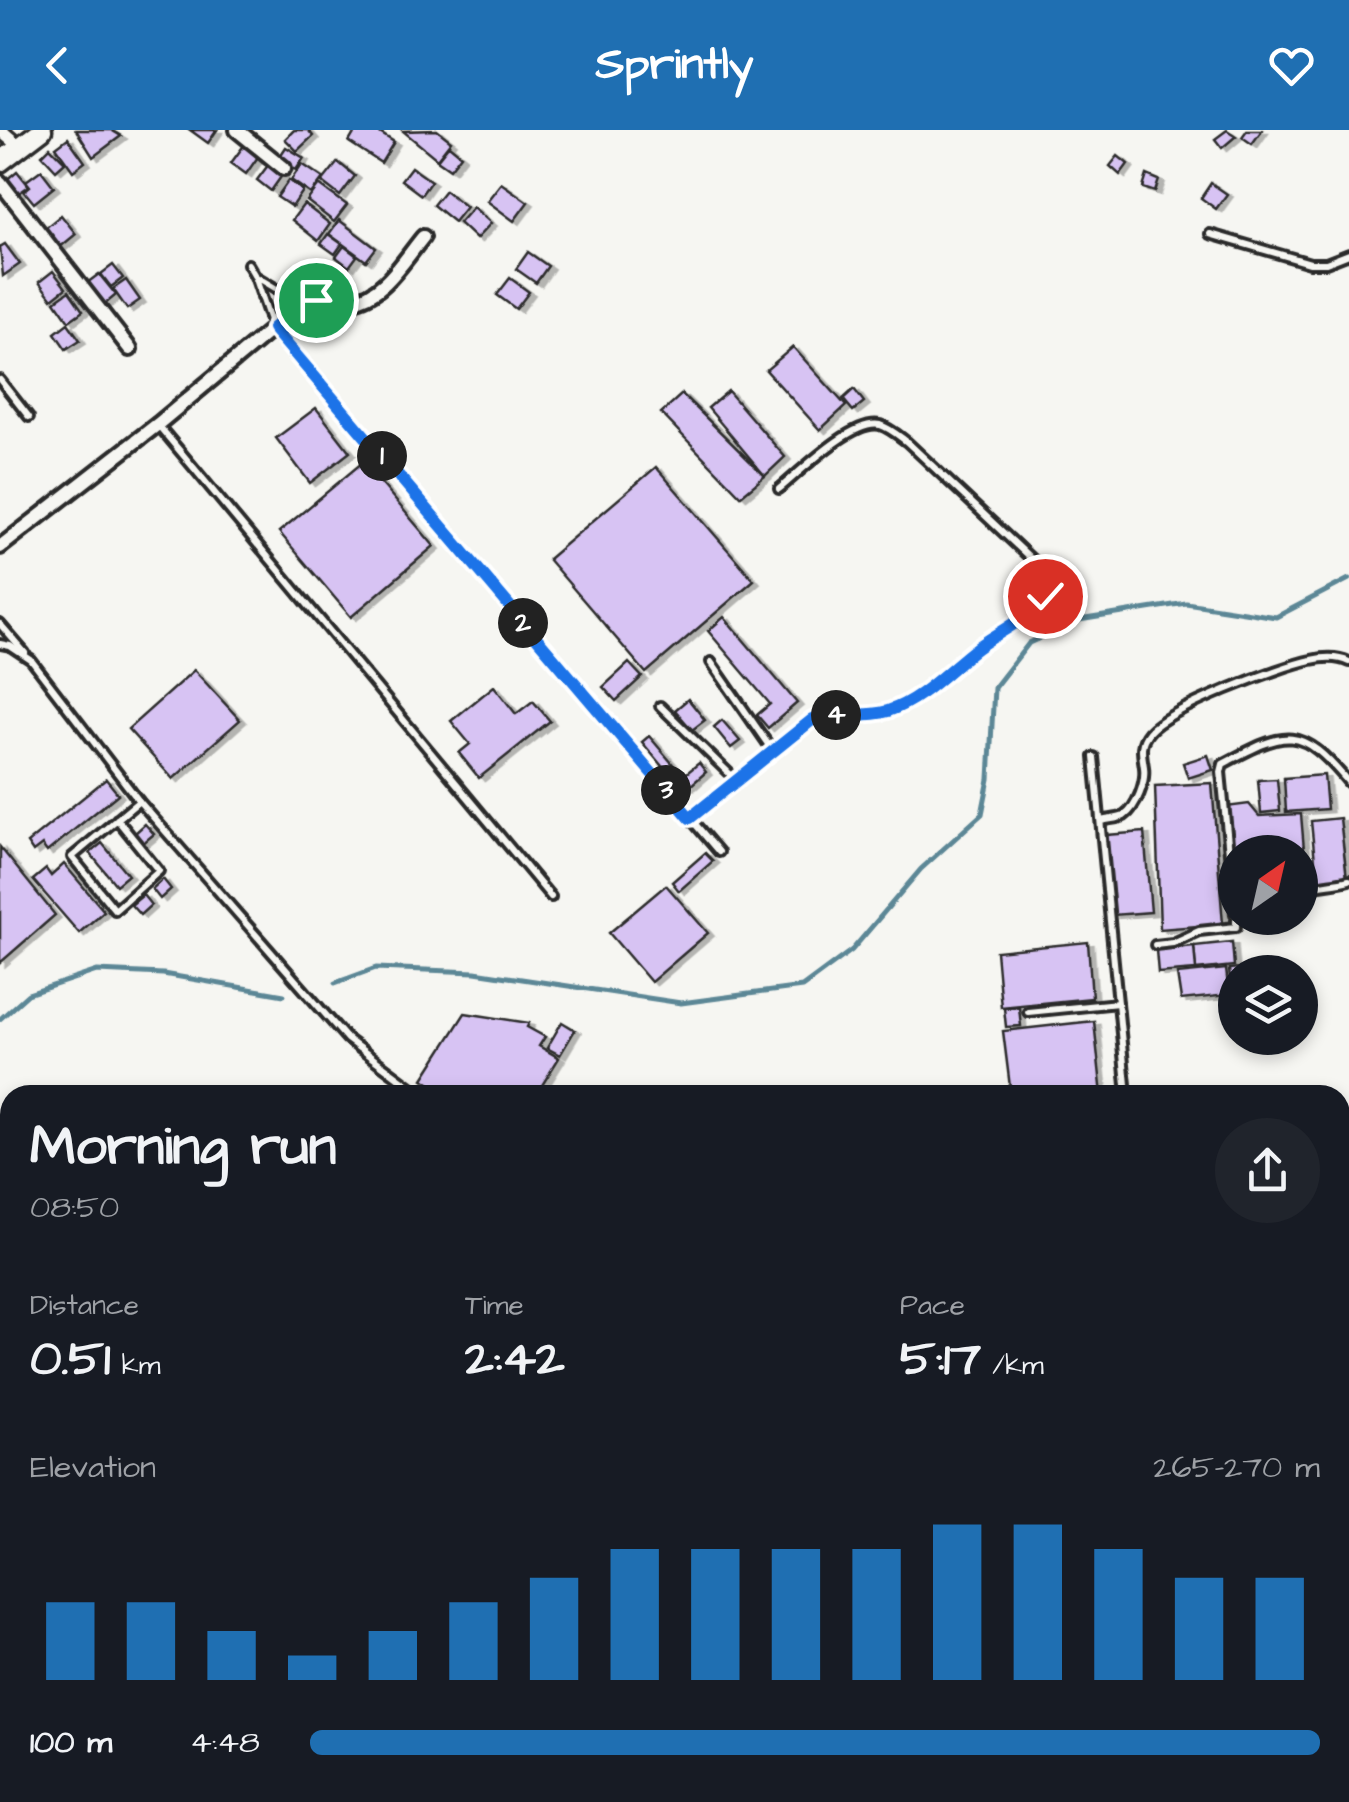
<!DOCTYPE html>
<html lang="en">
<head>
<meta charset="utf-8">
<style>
  body { margin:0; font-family:"Architects Daughter",sans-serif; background:#20242c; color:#f1f3f6; height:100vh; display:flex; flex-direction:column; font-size:38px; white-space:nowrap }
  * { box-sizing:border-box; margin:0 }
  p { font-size:32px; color:#9ea1a6 }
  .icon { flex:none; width:55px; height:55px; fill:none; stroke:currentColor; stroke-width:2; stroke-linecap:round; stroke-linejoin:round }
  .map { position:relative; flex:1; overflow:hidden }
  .panel { position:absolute; left:0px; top:955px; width:1350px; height:718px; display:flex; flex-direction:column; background:#171b24; border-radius:30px 30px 0 0; box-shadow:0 5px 15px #0003 }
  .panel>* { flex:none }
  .needle { width:65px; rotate:34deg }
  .fabs { position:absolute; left:1218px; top:705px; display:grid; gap:20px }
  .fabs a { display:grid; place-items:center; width:100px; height:100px; border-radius:50%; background:#171b24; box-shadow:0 5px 15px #0003; font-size:50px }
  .pin { position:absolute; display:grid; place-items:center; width:85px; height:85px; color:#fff; margin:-42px; border:5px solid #fff; border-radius:50%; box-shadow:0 2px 10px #0007 }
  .km { position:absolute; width:50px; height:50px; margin:-25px; border-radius:50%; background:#222; color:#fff; font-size:28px; line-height:50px; text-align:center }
  .round { display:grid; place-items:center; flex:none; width:105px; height:105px; border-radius:52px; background:#20242c }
  .head { display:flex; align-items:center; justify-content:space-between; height:170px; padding:0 30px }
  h1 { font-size:55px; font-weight:700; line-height:75px }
  .metrics { display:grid; grid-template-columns:repeat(3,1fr); gap:15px; height:170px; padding:10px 30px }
  .metrics div { display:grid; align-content:center }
  .metrics b { font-size:50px; font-weight:700 }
  .metrics small { font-size:28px; font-weight:400 }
  .metrics p { font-size:28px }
  .chart { height:280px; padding:20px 30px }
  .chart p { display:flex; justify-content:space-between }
  .chart svg { width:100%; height:180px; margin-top:10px; stroke:#1f6fb2; stroke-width:6 }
  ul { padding:0 30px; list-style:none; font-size:32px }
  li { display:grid; grid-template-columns:160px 120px 1fr; align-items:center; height:75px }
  li i { height:25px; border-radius:12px; background:#1f6fb2 }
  header { display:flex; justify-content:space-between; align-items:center; height:130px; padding:0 30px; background:#1f6fb2; color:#fff; font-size:45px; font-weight:700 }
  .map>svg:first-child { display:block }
</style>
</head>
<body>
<header><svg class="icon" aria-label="back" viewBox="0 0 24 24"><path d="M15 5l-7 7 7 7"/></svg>Sprintly<svg class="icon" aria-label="heart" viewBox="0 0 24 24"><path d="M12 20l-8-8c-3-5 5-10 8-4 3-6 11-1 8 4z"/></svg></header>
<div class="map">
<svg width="1349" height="1672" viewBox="0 0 1349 1672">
  <defs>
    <filter id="shadow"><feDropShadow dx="5.5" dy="3" stdDeviation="0" flood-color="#0004"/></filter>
  </defs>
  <rect width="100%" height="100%" fill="#f6f6f2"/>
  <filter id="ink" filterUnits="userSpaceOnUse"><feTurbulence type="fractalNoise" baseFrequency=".01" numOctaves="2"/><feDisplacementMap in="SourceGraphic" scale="20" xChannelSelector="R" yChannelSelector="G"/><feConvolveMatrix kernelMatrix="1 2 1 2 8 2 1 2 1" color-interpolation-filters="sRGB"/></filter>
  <g filter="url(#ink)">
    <path fill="#ede7f2" d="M0,1389L10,1397V1662H794L901,1669L1165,1670L1197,1662H1340V1632L1349,1633V1672H0Z"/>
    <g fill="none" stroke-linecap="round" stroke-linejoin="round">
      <g stroke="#5c8796" stroke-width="5">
        <path d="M335,853L376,838L475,842L681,873L802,857L852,820L921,739L982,684L989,649L994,558L1029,513L1079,490L1186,473L1276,487L1349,449"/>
        <path d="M0,889L28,864L97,841L163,844L284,865"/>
        <path d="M1340,1576L1349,1575"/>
      </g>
    </g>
    <g fill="#d7c3f3" stroke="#2b2b2b" stroke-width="2.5" filter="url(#shadow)">
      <path d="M76,0H111L121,6L93,27Z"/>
      <path d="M190,0H217L208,13Z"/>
      <path d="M294,0H308L313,6L297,21L285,9Z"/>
      <path d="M356,0H375L394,12L381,33L349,12Z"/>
      <path d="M437,0L451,11L437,29L403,1Z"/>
      <path d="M1227,0L1236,6L1222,18L1215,9Z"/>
      <path d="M1247,0H1262L1252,14L1242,7Z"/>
      <path d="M68,8L85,32L73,41L56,17Z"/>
      <path d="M245,14L260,24L246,44L231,33Z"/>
      <path d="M449,15L461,25L450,39L437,30Z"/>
      <path d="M50,17L65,32L56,40L42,25Z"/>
      <path d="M286,17L304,28L296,40L278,29Z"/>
      <path d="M1118,26L1128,34L1120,45L1110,36Z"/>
      <path d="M338,32L355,46L340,66L322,52Z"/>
      <path d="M269,34L283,44L271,61L257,50Z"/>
      <path d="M302,34L323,48L311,64L291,50Z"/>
      <path d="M411,37L431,51L421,65L401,50Z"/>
      <path d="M41,40L54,57L34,73L24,61L30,56L26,51Z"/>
      <path d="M17,41L29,56L16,65L5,51Z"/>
      <path d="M1147,45L1159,50L1155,62L1143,58Z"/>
      <path d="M289,50L303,61L292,77L277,67Z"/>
      <path d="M501,53L528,72L514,91L487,71Z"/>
      <path d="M1211,53L1227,64L1216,79L1201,68Z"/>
      <path d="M319,55L347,75L334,92L307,71Z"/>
      <path d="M445,60L466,77L454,92L433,75Z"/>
      <path d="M304,74L330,94L318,111L292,90Z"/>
      <path d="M473,77L491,93L476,109L459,93Z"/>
      <path d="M61,85L76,104L59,118L44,99Z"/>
      <path d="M339,90L376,118L366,131L329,104Z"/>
      <path d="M328,104L342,114L335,124L321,114Z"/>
      <path d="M5,114L20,134L3,146L0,117Z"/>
      <path d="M344,116L357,126L349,137L336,127Z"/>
      <path d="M528,122L548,136L536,153L516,139Z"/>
      <path d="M113,135L123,148L111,157L101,144Z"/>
      <path d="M53,141L66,158L52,169L39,152Z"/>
      <path d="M99,144L116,165L104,175L87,153Z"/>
      <path d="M510,148L529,162L516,179L497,165Z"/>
      <path d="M126,150L140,170L127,179L113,159Z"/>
      <path d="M69,161L83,181L69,191L55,171Z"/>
      <path d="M68,193L80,210L66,219L55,203Z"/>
      <path d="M793,217L846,276L820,300L766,240Z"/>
      <path d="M854,259L864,272L853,281L843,269Z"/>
      <path d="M728,261L785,327L765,346L708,278Z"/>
      <path d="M682,264L765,346L741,366L661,283Z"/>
      <path d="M316,278L350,322L310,353L276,308Z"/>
      <path d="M363,332L434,416L351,487L279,402Z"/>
      <path d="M656,337L754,450L646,543L548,429Z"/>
      <path d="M724,487L797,573L768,598L757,585L770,574L708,501Z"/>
      <path d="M629,533L642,547L616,571L603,557Z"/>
      <path d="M194,540L240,590L173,649L128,599Z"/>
      <path d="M494,556L516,584L533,571L550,591L479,648L459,623L470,614L451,591Z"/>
      <path d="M688,569L705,590L692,600L675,580Z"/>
      <path d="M722,590L740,611L731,618L714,597Z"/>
      <path d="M649,606L683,646L699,633L706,642L690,656L680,658L642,612Z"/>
      <path d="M1208,625L1213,640L1188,648L1183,633Z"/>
      <path d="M1324,645L1327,679L1286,682L1284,648Z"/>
      <path d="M106,649L118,664L47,722L42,715L33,722L27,713Z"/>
      <path d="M1277,649L1280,681L1261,683L1258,650Z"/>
      <path d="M1212,653L1223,794L1160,799L1155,656Z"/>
      <path d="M1249,674L1259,686L1301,684L1306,743H1300V722H1235V749L1226,677Z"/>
      <path d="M1340,688L1347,748L1317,751L1311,691Z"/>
      <path d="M145,694L154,704L142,714L134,704Z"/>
      <path d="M1144,702L1151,782L1113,785L1107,705Z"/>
      <path d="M102,713L128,745L116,755L90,723Z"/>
      <path d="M0,717L55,785L0,833Z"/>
      <path d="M705,723L713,731L679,761L672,752Z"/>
      <path d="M64,734L104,781L79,803L33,750L46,739L51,746Z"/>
      <path d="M163,749L171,759L160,769L152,759Z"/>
      <path d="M666,755L708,803L651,852L609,803Z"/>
      <path d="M143,765L151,775L140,785L131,775Z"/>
      <path d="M1088,812L1092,868L1001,877L996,821Z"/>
      <path d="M1232,812L1234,836L1196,840L1194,816Z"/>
      <path d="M1194,816L1196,840L1158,843L1156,820Z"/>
      <path d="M1252,837V842H1235V869H1232L1229,839Z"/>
      <path d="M1226,839L1229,865L1181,870L1177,844Z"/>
      <path d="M1019,877L1021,896L1006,897L1004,878Z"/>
      <path d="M465,883L529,893L527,897L545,907L539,916L559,928L536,965H447L423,949Z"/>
      <path d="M1094,891L1102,965H1011L1003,901Z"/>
      <path d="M562,892L575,900L560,925L547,918Z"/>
      <path d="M10,1629V1662H56L49,1672H0V1642Z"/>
    </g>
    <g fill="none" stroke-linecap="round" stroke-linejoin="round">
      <defs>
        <g id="lane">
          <path d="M1210,104L1310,133H1326L1349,124"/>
          <path d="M248,134L255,146L302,174"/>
          <path d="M255,146L273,199L719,722"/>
          <path d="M0,250L29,287"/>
          <path d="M159,296L551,767"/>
          <path d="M0,494L25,523"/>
          <path d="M0,514L10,516L31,530L139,671L347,909L422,965"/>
          <path d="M711,532L772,620"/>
          <path d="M660,576L736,650"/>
          <path d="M1094,627L1127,965"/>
          <path d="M690,688L812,590C837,580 864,589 889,580C923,569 950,538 979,517C999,503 1029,492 1042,470C1048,461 1046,451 1043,440L907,312C899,306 890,298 880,295C853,289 801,341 779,359"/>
          <path d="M117,689L159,741L115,780L72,727L139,671"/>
          <path d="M1101,691C1107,689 1118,689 1124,686C1137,677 1146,652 1144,637C1142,623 1139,614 1149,602C1168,579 1281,536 1311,530C1324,527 1337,526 1349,532"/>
          <path d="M1300,761C1317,753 1332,755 1349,750"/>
          <path d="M1235,784L1221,642L1223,634C1287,600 1300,594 1349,653"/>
          <path d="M1155,815L1173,813L1199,801L1236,797V790L1243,788"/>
          <path d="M1028,882L1118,873"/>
          <path d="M1340,998L1349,997"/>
        </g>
        <g id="street">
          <path d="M0,0L20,17"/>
          <path d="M237,0L284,38"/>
          <path d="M0,52L130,219"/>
          <path d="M0,417L158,294L302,174C319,169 334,174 351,171C383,167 404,130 423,107"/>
        </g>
        <path id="secondary" d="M0,32L42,0"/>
      </defs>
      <use href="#lane" stroke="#2b2b2b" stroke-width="14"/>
      <use href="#street" stroke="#2b2b2b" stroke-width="20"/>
      <use href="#secondary" stroke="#2b2b2b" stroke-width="25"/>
      <use href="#lane" stroke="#f6f6f2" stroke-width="6"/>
      <use href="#street" stroke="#f6f6f2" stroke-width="12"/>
      <use href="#secondary" stroke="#f6f6f2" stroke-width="18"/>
    </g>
  </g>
  <g fill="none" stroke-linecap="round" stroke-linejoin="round" filter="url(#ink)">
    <defs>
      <path id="route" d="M316,170L302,174L273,198L690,688L812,590C836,580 863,589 888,581C922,570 949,539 977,518C1000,501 1027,490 1045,466"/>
    </defs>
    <use href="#route" stroke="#fff" stroke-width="20"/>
    <use href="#route" stroke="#1a73e8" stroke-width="12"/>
  </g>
</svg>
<div class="fabs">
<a><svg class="needle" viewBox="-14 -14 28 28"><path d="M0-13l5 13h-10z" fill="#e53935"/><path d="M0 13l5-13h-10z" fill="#9ea1a6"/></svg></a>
<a><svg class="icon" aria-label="layers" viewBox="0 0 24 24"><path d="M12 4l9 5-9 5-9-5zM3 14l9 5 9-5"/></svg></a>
</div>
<div class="pin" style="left:316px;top:170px;background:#1e9e55"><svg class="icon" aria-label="arrive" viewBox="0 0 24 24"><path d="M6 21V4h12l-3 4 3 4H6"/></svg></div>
<div class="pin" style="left:1045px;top:466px;background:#d93025"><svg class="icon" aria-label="check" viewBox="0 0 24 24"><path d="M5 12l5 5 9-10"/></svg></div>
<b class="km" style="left:382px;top:326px">1</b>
<b class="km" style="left:523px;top:493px">2</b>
<b class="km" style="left:666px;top:660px">3</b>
<b class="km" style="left:836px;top:585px">4</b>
<section class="panel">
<div class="head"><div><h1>Morning run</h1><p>08:50</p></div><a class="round"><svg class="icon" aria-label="share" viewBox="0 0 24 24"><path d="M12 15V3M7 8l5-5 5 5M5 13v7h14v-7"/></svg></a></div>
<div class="metrics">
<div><p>Distance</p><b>0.51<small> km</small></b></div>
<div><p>Time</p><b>2:42</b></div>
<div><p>Pace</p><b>5:17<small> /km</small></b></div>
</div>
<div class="chart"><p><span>Elevation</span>265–270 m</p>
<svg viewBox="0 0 160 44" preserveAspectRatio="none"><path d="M5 44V25M15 44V25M25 44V32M35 44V38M45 44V32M55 44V25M65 44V19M75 44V12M85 44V12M95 44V12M105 44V12M115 44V6M125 44V6M135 44V12M145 44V19M155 44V19"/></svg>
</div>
<ul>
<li><b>100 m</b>4:48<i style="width:100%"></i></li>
</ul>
</section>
</div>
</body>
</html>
